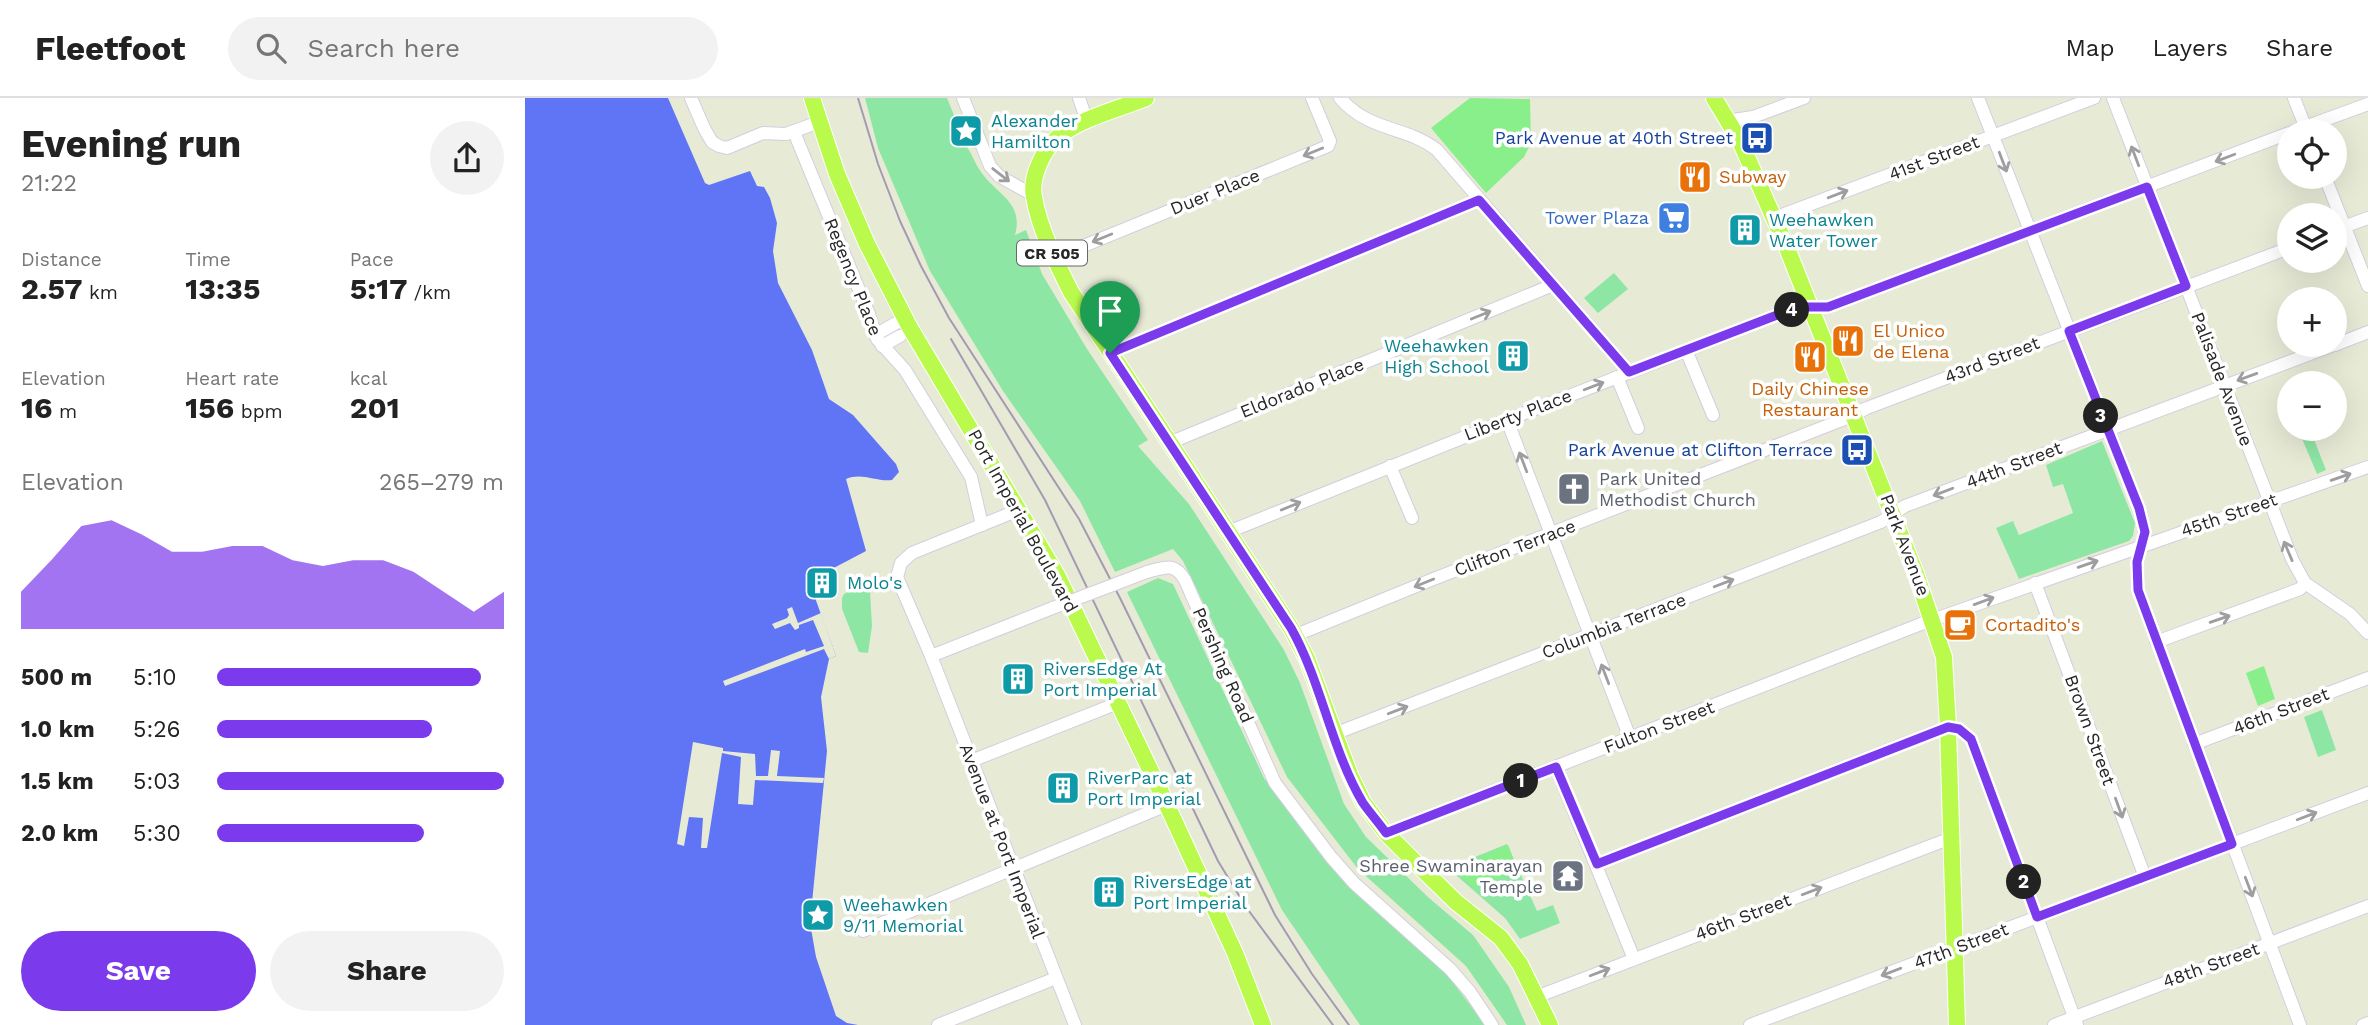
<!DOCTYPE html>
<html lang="en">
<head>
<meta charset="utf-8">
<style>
  body { margin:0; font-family:"Work Sans",sans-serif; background:#f2f2f2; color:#222; height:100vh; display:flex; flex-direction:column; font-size:26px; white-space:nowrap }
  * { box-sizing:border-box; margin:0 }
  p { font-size:23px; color:#767676 }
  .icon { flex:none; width:38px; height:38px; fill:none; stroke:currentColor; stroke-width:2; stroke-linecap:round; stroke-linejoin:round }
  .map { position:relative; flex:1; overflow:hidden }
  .sheet { display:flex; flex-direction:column; background:#fff; width:525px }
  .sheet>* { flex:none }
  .fabs { position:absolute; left:1752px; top:21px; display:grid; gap:14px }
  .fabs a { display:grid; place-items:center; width:70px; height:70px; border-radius:50%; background:#fff; box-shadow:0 7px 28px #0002; font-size:35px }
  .pin { position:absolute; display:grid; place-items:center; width:60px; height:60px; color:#fff; margin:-72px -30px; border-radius:50% 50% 50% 0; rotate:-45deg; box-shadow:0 0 7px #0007 }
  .pin .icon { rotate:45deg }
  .km { position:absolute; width:35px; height:35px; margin:-18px; border-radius:50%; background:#222; color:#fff; font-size:19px; line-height:35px; text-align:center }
  .round { display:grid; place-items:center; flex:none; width:74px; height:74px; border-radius:37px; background:#f2f2f2 }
  .overview { display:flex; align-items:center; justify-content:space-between; height:119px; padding:0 21px }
  h1 { font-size:38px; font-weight:700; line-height:52px }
  .stats { display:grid; grid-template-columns:repeat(3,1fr); gap:10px; height:119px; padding:7px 21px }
  .stats div { display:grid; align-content:center }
  .stats b { font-size:30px; font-weight:700 }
  .stats small { font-size:19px; font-weight:400 }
  .stats p { font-size:19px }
  .chart { height:196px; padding:14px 21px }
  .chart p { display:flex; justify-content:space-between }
  .chart svg { width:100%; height:126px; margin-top:7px; fill:#7c3aed; opacity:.7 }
  .primary-button { display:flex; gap:14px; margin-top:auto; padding:14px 21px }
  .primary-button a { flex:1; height:80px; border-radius:42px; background:#7c3aed; color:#fff; font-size:28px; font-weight:700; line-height:80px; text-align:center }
  .primary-button a+a { background:#f2f2f2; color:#222 }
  ul { padding:0 21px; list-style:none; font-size:23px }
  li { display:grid; grid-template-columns:112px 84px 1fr; align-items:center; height:52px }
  li i { height:18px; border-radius:9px; background:#7c3aed }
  header { display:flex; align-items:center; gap:42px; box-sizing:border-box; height:98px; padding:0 35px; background:#fff; border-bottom:2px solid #e0e0e0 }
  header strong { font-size:33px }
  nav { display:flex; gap:38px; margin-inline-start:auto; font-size:24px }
  .search { width:490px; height:63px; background:#f2f2f2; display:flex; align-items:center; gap:18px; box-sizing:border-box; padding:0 24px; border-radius:38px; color:#767676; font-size:26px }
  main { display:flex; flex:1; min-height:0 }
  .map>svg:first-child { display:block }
</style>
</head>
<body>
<header>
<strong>Fleetfoot</strong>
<div class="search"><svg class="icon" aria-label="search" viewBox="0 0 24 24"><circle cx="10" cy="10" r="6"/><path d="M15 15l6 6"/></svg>Search here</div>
<nav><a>Map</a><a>Layers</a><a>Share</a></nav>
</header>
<main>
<section class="sheet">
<div class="overview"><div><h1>Evening run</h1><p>21:22</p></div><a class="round"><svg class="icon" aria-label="share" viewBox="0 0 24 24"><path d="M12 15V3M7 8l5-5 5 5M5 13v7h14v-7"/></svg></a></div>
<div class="stats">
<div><p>Distance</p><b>2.57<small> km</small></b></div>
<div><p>Time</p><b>13:35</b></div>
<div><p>Pace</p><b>5:17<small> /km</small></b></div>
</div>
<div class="stats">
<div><p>Elevation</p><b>16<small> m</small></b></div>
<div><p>Heart rate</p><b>156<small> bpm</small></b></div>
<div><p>kcal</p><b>201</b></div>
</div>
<div class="chart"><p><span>Elevation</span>265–279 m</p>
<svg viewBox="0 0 160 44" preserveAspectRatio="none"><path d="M0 44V31L10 20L20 8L30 6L40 11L50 17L60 17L70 15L80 15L90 20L100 22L110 20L120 20L130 24L140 31L150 38L160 31V44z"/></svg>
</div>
<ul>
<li><b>500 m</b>5:10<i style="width:92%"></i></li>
<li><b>1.0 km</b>5:26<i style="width:75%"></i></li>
<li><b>1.5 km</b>5:03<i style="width:100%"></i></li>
<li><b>2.0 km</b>5:30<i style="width:72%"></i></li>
</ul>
<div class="primary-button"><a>Save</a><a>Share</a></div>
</section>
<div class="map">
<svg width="1843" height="927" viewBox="0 0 1843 927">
  <rect width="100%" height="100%" fill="#e7ebd6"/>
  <g fill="#8ee6a5">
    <path d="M340,0H422L431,22L425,31L427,41L432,45H439C446,53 449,64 456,74C472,97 499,104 490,137L501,132L517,176L562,251L623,342L613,348L664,406L759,552L775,585L819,706L841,739L904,800L948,837L984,889L1001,927H982L941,868L833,771L762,679L658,463L648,451L590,474L555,403L478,293L405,173L353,50Z"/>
    <path d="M1089,175L1103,191L1073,215L1059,200Z"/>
    <path d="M1773,331H1794L1786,334L1801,372L1792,376Z"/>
    <path d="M1577,343L1610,425L1608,438L1604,443L1494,481L1471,430L1488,423L1494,437L1548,415L1538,386L1528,389L1521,367Z"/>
    <path d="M633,480L648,486L739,680L780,735L831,796L921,875L960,927H835L757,812L602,494Z"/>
    <path d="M342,485L341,488L345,492L347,528L343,555L334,554L317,511V500L319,496Z"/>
    <path d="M1797,612L1811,652L1793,659L1779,619Z"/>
    <path d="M982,746L1012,813L1028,807L1035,825L995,841L980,820L923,770Z"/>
  </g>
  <g fill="#88ef8b">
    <path d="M945,0L1005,1L1006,45L999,59L961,95L906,30Z"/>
    <path d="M1739,568L1750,601L1733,608L1721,575Z"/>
    <path d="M983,747L993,772L950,790L926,771Z"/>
  </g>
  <path fill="#6074f6" d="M0,0H143L180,85L184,87L225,73L232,88L239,89L245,100L252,125L248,153L253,185L287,252L304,301L328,317L371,366L374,374L367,382C351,384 337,374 321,381L341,453L284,483L311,558L304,561L296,599L302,653L285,825L291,859L311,918L322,925L333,927H0Z"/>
  <g fill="#e7ebd6">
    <path d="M267,509L273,525L296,515L311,558L304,561L299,551L200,588L198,583L280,551L281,554L299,548L288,522L274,527V530L270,532L265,525L250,531L247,526L262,520L264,517L262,511Z"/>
    <path d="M168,644L198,650V653L230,656L231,678H243L246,652L255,653L252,678L299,680L298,685L230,682L228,707L213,706L216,659L197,655L182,750H176L178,720L164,719L159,748L152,746Z"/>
  </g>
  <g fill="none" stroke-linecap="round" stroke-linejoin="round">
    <defs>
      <g id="minor">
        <path d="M166,0L179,30L187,44L194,48L202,50L238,35L261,36L294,24"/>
        <path d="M438,0L465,68L474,78L508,97"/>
        <path d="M554,0L562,23"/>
        <path d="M815,0C844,34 882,28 912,52L1104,274"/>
        <path d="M1453,0L1614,410L1620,434L1612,464L1613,492L1775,927"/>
        <path d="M1588,0L1767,461L1780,485L1825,516L1843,535"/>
        <path d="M1769,0L1782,33"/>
        <path d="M1202,23L1228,19L1279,0"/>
        <path d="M1769,33L1843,6"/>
        <path d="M269,34L344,216L352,241L380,272L446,379L457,427"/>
        <path d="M1800,79L1843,188"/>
        <path d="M1249,120L1569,0"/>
        <path d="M1810,132L1843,120"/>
        <path d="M529,160L803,48L805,43L787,0"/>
        <path d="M350,237L380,220"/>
        <path d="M1810,247L1843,234"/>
        <path d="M357,248L375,238"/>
        <path d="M1161,252L1188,317"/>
        <path d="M585,255L954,102"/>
        <path d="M1092,279L1113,330"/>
        <path d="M982,322L1105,640"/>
        <path d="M644,345L1028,187"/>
        <path d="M865,368L887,420"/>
        <path d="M494,412L387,455L376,465L372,479L406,558L550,927"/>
        <path d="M703,434L982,322L1273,209H1303L1764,35"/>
        <path d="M622,474C641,469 649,464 660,482L750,685L806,759L829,785L925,871L945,894L967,927"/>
        <path d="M1510,485L1620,779"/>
        <path d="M771,537L911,480L1317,322L1342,310L1764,150"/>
        <path d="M1631,544L1775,491L1780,485"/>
        <path d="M406,558L530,509"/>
        <path d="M809,636L1356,424L1380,408L1809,247"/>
        <path d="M1669,646L1843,580"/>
        <path d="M446,663L593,605"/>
        <path d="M1031,669L1109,861"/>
        <path d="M861,735L1396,526L1843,369"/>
        <path d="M1072,766L1409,634C1426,628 1432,628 1446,641L1552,927"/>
        <path d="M338,833L642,707"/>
        <path d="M1011,899L1426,740"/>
        <path d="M413,927L531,880"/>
        <path d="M1225,927L1843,695"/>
        <path d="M1529,927L1843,808"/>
        <path d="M1838,927L1843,925"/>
      </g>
      <g id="major">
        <path d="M287,0L312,76L342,146L384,228L532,477L642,707L710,855L738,927"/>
        <path d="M621,0C594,11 553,21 532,40C518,52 505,80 509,99C514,130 532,166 546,194L766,530L782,561L825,677L838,704L861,735L889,763L931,804L976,840L995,866L1025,927"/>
        <path d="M1189,0L1215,43L1262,150L1391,476L1419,559L1423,629L1432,927"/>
      </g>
    </defs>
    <use href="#minor" stroke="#d5cce1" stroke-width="14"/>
    <use href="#major" stroke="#fff" stroke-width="18"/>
    <use href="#minor" stroke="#fff" stroke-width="12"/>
    <use href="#major" stroke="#b9fa4d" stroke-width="16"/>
    <g stroke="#a599b3" stroke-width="2">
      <path d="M333,0L353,66L375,123L396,168L424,220L554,421L595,500L750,817L787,876L824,927"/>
      <path d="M426,241L520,402L693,763L721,809L808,927"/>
    </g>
    <defs>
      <path id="minor-bridge" d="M530,509L622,474"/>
    </defs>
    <use href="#minor-bridge" stroke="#d5cce1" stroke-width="14" stroke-linecap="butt"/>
    <use href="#minor-bridge" stroke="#fff" stroke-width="12"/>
  </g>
  <defs><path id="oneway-shaft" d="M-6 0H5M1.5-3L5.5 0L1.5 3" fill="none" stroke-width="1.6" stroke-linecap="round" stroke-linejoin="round" transform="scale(1.75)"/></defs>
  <g stroke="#9e9e9e">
    <use href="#oneway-shaft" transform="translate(788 54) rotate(158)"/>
    <use href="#oneway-shaft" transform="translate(1610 58) rotate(-111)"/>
    <use href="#oneway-shaft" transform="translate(1700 60) rotate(159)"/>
    <use href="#oneway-shaft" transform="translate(1478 64) rotate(69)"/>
    <use href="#oneway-shaft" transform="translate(476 77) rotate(38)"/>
    <use href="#oneway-shaft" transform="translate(1313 96) rotate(-21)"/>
    <use href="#oneway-shaft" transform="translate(577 140) rotate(158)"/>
    <use href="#oneway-shaft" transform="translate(956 217) rotate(-22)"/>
    <use href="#oneway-shaft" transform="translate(1722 279) rotate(160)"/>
    <use href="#oneway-shaft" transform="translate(1069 288) rotate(-21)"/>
    <use href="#oneway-shaft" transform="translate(998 364) rotate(-111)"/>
    <use href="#oneway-shaft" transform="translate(1816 379) rotate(-19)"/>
    <use href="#oneway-shaft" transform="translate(1418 394) rotate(159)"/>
    <use href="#oneway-shaft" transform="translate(766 408) rotate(-22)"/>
    <use href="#oneway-shaft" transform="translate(1763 453) rotate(-113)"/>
    <use href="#oneway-shaft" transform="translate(1563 466) rotate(-19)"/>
    <use href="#oneway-shaft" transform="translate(899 485) rotate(158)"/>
    <use href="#oneway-shaft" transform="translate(1199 485) rotate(-21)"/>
    <use href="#oneway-shaft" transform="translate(1459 503) rotate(-20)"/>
    <use href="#oneway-shaft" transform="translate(1695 521) rotate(-19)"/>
    <use href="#oneway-shaft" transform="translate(1080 576) rotate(-111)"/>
    <use href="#oneway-shaft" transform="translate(873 612) rotate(-21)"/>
    <use href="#oneway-shaft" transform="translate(1594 710) rotate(70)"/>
    <use href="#oneway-shaft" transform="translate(1782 718) rotate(-21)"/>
    <use href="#oneway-shaft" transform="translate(1724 789) rotate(69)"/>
    <use href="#oneway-shaft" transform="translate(1287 793) rotate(-21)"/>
    <use href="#oneway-shaft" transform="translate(1075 874) rotate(-21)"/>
    <use href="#oneway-shaft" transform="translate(1366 874) rotate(159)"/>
  </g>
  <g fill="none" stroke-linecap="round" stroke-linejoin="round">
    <defs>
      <path id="route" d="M1622,89L1661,188L1544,233L1614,410L1620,434L1612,464L1613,492L1707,746L1512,819L1446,641L1434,631L1423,629L1072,766L1031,669L861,735C854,725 845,715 838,705C806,651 797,585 766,530L585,255L954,102L1104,274L1273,209H1303Z"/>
    </defs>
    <use href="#route" stroke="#fff" stroke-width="14"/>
    <use href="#route" stroke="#7c3aed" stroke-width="9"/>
  </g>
  <defs>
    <symbol id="sight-square" viewBox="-11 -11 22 22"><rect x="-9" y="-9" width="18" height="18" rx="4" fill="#0f9aa8" stroke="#fff"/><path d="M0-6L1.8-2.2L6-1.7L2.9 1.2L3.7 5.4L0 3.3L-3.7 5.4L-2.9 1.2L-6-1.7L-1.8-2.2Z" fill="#fff"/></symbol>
    <symbol id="bus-square" viewBox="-11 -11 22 22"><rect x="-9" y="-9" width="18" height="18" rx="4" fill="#1a4fb4" stroke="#fff"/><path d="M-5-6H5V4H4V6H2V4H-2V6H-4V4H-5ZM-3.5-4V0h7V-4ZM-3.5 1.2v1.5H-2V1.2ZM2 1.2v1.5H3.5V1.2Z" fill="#fff"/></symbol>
    <symbol id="restaurant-square" viewBox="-11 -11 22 22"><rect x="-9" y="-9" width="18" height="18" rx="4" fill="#e8710a" stroke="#fff"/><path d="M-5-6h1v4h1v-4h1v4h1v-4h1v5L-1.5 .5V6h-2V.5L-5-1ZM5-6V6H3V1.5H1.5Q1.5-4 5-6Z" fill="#fff"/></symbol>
    <symbol id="supermarket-square" viewBox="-11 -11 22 22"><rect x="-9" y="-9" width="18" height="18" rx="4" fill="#3f7fe0" stroke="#fff"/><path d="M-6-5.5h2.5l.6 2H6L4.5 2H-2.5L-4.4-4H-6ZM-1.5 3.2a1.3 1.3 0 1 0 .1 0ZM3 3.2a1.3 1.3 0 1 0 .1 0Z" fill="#fff"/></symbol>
    <symbol id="building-square" viewBox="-11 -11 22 22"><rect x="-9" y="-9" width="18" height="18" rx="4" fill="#0f9aa8" stroke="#fff"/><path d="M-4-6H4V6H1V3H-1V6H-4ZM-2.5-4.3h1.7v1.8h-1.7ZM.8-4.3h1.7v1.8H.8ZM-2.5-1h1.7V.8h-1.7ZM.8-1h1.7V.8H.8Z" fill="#fff"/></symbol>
    <symbol id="church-square" viewBox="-11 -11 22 22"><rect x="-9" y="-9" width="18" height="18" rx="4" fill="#6b7280" stroke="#fff"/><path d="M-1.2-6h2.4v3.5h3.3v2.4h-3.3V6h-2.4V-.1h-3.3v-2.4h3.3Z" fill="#fff"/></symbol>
    <symbol id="cafe-square" viewBox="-11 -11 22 22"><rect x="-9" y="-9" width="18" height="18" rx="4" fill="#e8710a" stroke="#fff"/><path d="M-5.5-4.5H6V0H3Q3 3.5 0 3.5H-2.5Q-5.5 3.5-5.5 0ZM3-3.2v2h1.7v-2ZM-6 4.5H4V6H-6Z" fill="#fff"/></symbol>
    <symbol id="temple-square" viewBox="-11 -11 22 22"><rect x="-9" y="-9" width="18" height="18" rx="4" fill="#6b7280" stroke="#fff"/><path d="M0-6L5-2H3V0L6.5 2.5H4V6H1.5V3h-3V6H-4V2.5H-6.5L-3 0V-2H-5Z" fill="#fff"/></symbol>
  </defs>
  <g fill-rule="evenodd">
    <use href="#sight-square" x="422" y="14" width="38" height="38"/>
    <use href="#bus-square" x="1213" y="21" width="38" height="38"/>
    <use href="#restaurant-square" x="1151" y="60" width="38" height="38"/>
    <use href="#supermarket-square" x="1130" y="101" width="38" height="38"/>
    <use href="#building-square" x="1201" y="113" width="38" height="38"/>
    <use href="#restaurant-square" x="1304" y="224" width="38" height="38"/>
    <use href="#building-square" x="969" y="239" width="38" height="38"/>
    <use href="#restaurant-square" x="1266" y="240" width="38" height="38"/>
    <use href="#bus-square" x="1313" y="333" width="38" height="38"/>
    <use href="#church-square" x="1030" y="372" width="38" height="38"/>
    <use href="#building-square" x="278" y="466" width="38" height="38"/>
    <use href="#cafe-square" x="1416" y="508" width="38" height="38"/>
    <use href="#building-square" x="474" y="562" width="38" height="38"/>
    <use href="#building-square" x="519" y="671" width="38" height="38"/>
    <use href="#temple-square" x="1024" y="759" width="38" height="38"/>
    <use href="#building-square" x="565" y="775" width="38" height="38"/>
    <use href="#sight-square" x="274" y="798" width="38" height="38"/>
  </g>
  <g text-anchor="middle" stroke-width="7" stroke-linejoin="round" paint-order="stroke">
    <rect fill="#fff" stroke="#686868" stroke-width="2" x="492" y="142.5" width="70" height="25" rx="5"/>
    <g font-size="16" font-weight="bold" fill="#272727">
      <text x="527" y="161">CR 505</text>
    </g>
    <g font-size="18" fill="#0d838f" stroke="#fff" text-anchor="start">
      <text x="466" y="29">Alexander<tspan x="466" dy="21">Hamilton</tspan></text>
      <text x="1244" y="128">Weehawken<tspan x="1244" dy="21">Water Tower</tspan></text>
      <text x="964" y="254" text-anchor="end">Weehawken<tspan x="964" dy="21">High School</tspan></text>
      <text x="322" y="491">Molo's</text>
      <text x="518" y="577">RiversEdge At<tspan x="518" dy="21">Port Imperial</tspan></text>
      <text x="562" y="686">RiverParc at<tspan x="562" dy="21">Port Imperial</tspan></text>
      <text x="608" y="790">RiversEdge at<tspan x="608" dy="21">Port Imperial</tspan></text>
      <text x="318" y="813">Weehawken<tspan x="318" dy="21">9/11 Memorial</tspan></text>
    </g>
    <g font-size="18" fill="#164399" stroke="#fff" text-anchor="end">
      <text x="1208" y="46">Park Avenue at 40th Street</text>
      <text x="1308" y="358">Park Avenue at Clifton Terrace</text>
    </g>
    <g font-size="18" fill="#272727" stroke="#fff">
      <text transform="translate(1409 60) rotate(-21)" y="6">41st Street</text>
      <text transform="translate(690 94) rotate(-22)" y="6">Duer Place</text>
      <text transform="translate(328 179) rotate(68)" y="6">Regency Place</text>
      <text transform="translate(1467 262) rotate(-21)" y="6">43rd Street</text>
      <text transform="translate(1697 281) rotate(69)" y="6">Palisade Avenue</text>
      <text transform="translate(777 290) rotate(-22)" y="6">Eldorado Place</text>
      <text transform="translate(993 317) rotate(-21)" y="6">Liberty Place</text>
      <text transform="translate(1489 367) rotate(-21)" y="6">44th Street</text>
      <text transform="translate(1704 417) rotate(-19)" y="6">45th Street</text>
      <text transform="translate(498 423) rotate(61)" y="6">Port Imperial Boulevard</text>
      <text transform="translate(1380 447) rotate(69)" y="6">Park Avenue</text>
      <text transform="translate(990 450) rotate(-21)" y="6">Clifton Terrace</text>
      <text transform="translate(1089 528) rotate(-21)" y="6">Columbia Terrace</text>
      <text transform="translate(698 567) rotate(66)" y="6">Pershing Road</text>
      <text transform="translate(1756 613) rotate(-21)" y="6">46th Street</text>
      <text transform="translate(1134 629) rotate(-21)" y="6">Fulton Street</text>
      <text transform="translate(1565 632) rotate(70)" y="6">Brown Street</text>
      <text transform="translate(477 743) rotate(69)" y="6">Avenue at Port Imperial</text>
      <text transform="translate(1218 819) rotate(-21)" y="6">46th Street</text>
      <text transform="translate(1436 848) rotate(-21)" y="6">47th Street</text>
      <text transform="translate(1686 867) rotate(-20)" y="6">48th Street</text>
    </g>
    <g font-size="18" fill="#c56008" stroke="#fff" text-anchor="start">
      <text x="1194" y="85">Subway</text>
      <text x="1348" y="239">El Unico<tspan x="1348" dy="21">de Elena</tspan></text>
      <text x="1285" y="297" text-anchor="middle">Daily Chinese<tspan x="1285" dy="21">Restaurant</tspan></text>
      <text x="1460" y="533">Cortadito's</text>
    </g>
    <g font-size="18" fill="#366cbe" stroke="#fff" text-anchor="end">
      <text x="1124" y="126">Tower Plaza</text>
    </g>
    <g font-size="18" fill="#5b616d" stroke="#fff" text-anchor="start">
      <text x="1074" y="387">Park United<tspan x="1074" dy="21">Methodist Church</tspan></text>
      <text x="1018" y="774" text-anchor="end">Shree Swaminarayan<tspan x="1018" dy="21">Temple</tspan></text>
    </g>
  </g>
</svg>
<div class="fabs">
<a><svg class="icon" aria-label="locate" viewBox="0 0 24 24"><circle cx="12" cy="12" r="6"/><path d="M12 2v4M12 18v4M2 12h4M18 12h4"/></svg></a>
<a><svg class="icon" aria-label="layers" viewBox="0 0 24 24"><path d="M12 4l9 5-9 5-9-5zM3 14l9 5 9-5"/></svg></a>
<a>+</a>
<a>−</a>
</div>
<div class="pin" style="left:585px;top:255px;background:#1e9e55"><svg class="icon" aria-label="arrive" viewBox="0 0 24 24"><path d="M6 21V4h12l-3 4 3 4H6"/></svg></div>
<b class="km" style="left:996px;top:683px">1</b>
<b class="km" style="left:1499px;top:784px">2</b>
<b class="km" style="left:1576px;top:318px">3</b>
<b class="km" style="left:1267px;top:212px">4</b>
</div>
</main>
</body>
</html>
